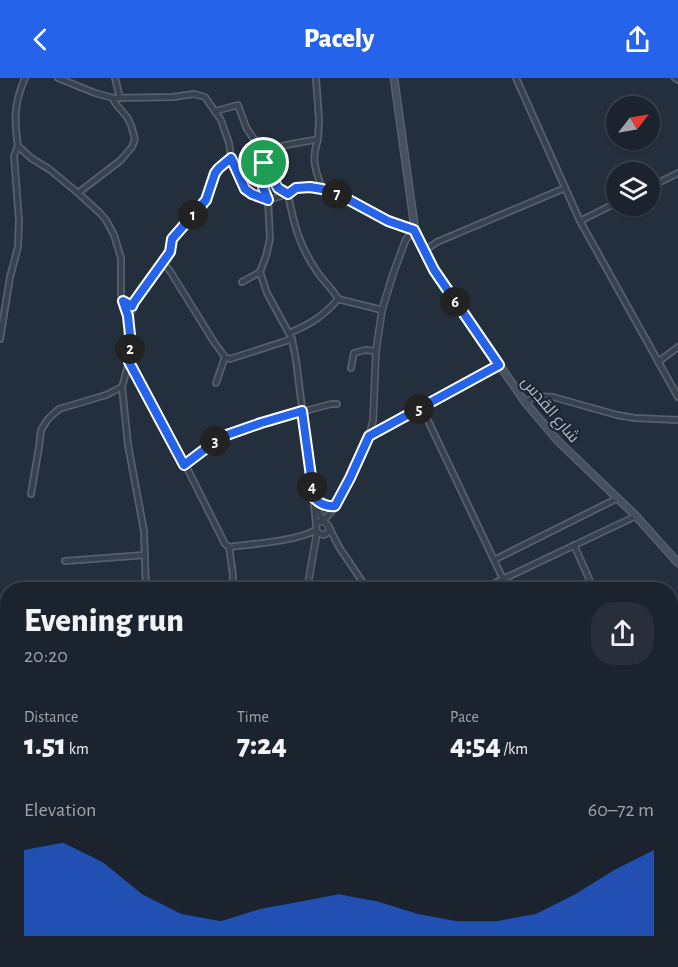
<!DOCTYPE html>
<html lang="en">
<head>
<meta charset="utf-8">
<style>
  body { margin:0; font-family:"Alegreya Sans",Cairo,sans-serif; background:#282f3a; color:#f1f3f6; height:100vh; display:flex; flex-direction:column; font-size:22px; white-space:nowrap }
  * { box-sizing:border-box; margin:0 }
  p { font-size:20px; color:#a0a4aa }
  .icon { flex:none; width:33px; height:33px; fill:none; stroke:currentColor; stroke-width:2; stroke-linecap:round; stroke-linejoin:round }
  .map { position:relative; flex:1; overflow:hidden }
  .sheet { position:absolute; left:0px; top:504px; width:678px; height:386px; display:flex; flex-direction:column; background:#1b232e; border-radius:24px 24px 0 0; box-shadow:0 2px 4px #0004,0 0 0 2px #39404a }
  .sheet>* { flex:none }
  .needle { width:39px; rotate:59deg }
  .tools { position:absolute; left:606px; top:18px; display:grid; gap:12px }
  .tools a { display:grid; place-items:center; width:54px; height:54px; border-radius:50%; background:#1b232e; box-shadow:0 2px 4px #0004,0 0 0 2px #39404a; font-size:30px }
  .pin { position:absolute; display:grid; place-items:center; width:51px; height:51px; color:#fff; margin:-26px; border:3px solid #fff; border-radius:50%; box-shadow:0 2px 6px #0007 }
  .km { position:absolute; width:30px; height:30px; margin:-15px; border-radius:50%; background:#222; color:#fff; font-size:16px; line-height:30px; text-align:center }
  .round { display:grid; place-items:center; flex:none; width:63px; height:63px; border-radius:24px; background:#282f3a }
  .summary { display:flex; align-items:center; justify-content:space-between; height:102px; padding:0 24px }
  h1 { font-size:33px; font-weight:800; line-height:45px }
  .figures { display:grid; grid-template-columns:repeat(3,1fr); gap:9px; height:102px; padding:6px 24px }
  .figures div { display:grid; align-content:center }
  .figures b { font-size:30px; font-weight:800 }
  .figures small { font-size:16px; font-weight:400 }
  .figures p { font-size:16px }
  .chart { height:168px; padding:12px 24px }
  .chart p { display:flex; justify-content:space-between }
  .chart svg { width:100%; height:108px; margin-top:6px; fill:#2563eb; opacity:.7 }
  header { display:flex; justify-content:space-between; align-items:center; height:78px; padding:0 24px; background:#2563eb; color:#fff; font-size:27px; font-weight:800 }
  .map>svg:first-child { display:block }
</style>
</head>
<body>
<header><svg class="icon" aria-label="back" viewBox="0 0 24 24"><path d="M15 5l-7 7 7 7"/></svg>Pacely<svg class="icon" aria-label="share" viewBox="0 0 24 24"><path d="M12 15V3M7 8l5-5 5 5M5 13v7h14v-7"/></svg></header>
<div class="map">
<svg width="678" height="889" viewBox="0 0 678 889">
  <rect width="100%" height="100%" fill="#242f3e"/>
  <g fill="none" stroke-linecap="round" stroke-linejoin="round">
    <defs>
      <g id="minor">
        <path d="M25,0C14,25 14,42 18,68L31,80L49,91L78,115L100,135L106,142L114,157L121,180V217L127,238L130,257L129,284L122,309L128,367L144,453L146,512"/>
        <path d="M58,0L95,15L113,20L173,19L194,16L205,19L221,42L229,65L231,80L245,111L252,116L268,122L288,116L296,110L310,109L322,111L336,115L352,123L388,143L415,152"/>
        <path d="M115,0L120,20"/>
        <path d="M516,0L580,143L678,319"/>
        <path d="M675,0L678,2"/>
        <path d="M216,33L238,27L246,49L253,60L268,73"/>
        <path d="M318,61C311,83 315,90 322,111"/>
        <path d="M264,85L278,110L288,116C294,147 299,168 318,195C324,204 333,211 338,221"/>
        <path d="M650,109L678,95"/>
        <path d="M78,115L121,82L132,69L135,61L131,47L127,39L115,25L113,20"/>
        <path d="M580,143L616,125"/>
        <path d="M424,173L437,164L565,110"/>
        <path d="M163,185L170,193L214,264L225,279L230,281L292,261"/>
        <path d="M242,204L260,194"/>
        <path d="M338,221L382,232"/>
        <path d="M127,235H130L134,230V224L170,174L172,161L206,122L215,95L219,90L231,80"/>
        <path d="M289,255C309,247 324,238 338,221"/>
        <path d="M0,261L10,199L18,169L19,142L14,78L18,68"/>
        <path d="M129,284L189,394L225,466L229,469L233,497L232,512"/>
        <path d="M658,284L678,269"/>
        <path d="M351,290L354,275L365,272L376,273"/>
        <path d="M216,305L225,279"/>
        <path d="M525,324L537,318L553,319L617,337L635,340L678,342"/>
        <path d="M422,330L503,501"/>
        <path d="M369,358L499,287"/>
        <path d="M185,387L221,359L261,345L331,326H337"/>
        <path d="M31,416L39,369L41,352L48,341L59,331L106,317L122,309"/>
        <path d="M314,420C320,426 326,429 335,428"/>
        <path d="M316,427L323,443"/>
        <path d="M316,447L314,425L296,282L292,261L267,215L260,194L266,178L270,161L268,122L263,109L265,77C274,66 303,65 318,61L319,42L316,0"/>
        <path d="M329,449L339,469L368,512"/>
        <path d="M574,467L594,512"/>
        <path d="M229,469C252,466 297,463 316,452"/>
        <path d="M494,482L618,420"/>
        <path d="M65,483L145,477"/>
        <path d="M480,512L636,438"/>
        <path d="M670,696L678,711"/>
        <path d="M670,880L675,889"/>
        <path d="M138,889L145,882"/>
        <path d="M200,889L203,883"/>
        <path d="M236,889L237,882"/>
        <path d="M326,889L347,882"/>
      </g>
      <g id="tertiary">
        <path d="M323,443L328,447C330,452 328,456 323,457L317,454L316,447L318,444L323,443L333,432L350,400L369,358L373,343L376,273L382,232L393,196L406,161L415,152"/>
        <path d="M307,512L317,454"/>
        <path d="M363,882L366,889"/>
      </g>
      <path id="secondary" d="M394,0L415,152L434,192L525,324L558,363L636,438L678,485"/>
    </defs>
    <use href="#minor" stroke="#565f6c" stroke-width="8"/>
    <use href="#tertiary" stroke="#565f6c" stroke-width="8"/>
    <use href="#secondary" stroke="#565f6c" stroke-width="9"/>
    <use href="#minor" stroke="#38414e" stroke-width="4.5"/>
    <use href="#tertiary" stroke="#38414e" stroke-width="5"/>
    <use href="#secondary" stroke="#465061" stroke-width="6"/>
  </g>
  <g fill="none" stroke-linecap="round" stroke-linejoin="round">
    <defs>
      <path id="route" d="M231,80L245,111L252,116L268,122L263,109L264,85L278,110L288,116L296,110L310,109L322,111L336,115L351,123L388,143L414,152L434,192L499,287L369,358L350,400L335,428C326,429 320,426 314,420L302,333L261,345L221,359L184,387L129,284L130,257L128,238L123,223L132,228L134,224L170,174L172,161L206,122L215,95L219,90Z"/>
    </defs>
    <use href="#route" stroke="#fff" stroke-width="12"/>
    <use href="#route" stroke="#2563eb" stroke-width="8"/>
  </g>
  <g text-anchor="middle" stroke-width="4.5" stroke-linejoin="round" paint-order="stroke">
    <g font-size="16" fill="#b4bcc9" stroke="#1d2633">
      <text transform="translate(551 331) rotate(50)" y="6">شارع القدس</text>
    </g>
  </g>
</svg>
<div class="tools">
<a><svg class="needle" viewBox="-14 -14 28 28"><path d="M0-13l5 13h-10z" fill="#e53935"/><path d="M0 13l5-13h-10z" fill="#a0a4aa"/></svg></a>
<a><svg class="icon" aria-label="layers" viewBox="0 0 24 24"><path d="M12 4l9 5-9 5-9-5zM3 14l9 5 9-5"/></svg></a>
</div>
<div class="pin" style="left:264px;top:85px;background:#1e9e55"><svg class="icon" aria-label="arrive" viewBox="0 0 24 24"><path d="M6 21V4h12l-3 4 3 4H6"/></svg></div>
<b class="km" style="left:193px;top:137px">1</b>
<b class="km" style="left:130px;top:271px">2</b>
<b class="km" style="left:215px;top:363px">3</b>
<b class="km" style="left:312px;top:409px">4</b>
<b class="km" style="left:419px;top:331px">5</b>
<b class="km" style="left:455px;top:224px">6</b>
<b class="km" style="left:337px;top:116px">7</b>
<section class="sheet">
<div class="summary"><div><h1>Evening run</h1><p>20:20</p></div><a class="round"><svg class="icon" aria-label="share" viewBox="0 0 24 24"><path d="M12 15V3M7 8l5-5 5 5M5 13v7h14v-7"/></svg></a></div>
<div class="figures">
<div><p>Distance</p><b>1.51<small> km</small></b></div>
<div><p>Time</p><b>7:24</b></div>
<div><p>Pace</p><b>4:54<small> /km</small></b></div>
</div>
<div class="chart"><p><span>Elevation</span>60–72 m</p>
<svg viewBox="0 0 160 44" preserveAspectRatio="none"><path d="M0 44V9L10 6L20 14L30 27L40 35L50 38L60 33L70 30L80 27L90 30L100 35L110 38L120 38L130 35L140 27L150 17L160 9V44z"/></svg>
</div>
</section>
</div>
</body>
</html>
